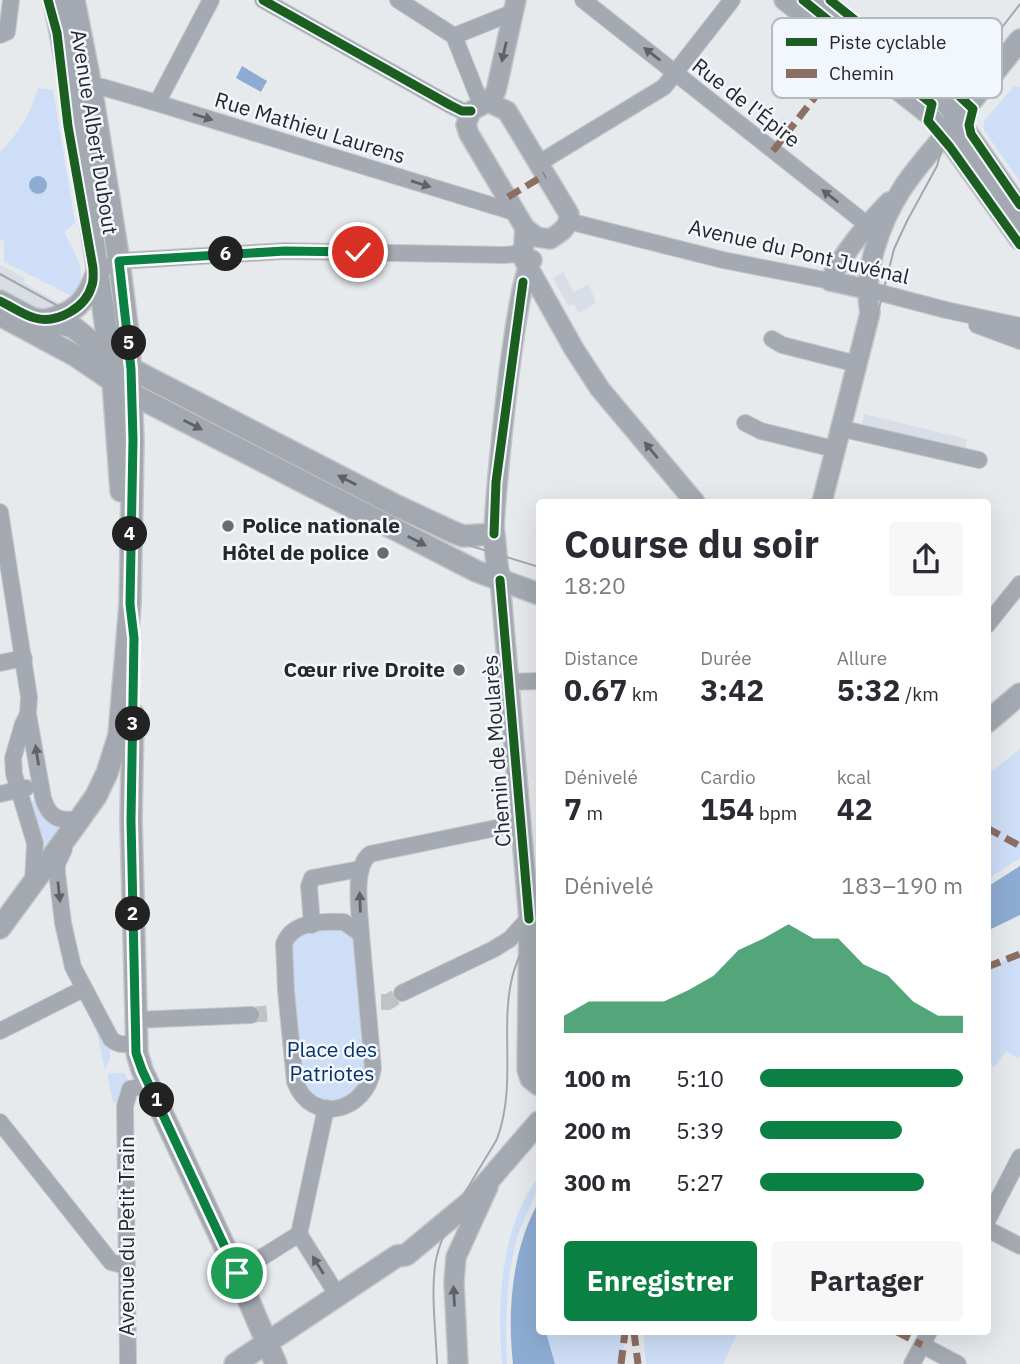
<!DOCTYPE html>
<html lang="fr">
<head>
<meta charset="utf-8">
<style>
  body { margin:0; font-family:"IBM Plex Sans",sans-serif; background:#f7f7f7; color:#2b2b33; height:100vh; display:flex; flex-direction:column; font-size:26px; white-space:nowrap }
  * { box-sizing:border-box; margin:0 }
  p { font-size:23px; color:#7c7c81 }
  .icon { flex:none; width:38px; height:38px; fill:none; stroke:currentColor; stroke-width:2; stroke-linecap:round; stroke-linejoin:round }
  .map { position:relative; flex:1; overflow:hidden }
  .details { position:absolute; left:536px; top:499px; width:455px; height:836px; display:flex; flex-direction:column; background:#fff; border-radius:7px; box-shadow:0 7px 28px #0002 }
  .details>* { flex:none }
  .pin { position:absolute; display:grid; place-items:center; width:60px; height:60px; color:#fff; margin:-30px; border:4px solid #fff; border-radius:50%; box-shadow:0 2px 7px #0007 }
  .km { position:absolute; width:35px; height:35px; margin:-18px; border-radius:50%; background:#222; color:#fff; font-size:19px; line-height:35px; text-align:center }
  .round { display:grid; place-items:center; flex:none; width:74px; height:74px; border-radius:7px; background:#f7f7f7 }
  .summary { display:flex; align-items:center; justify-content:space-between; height:119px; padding:0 28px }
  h1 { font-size:38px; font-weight:700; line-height:52px }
  .figures { display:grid; grid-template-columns:repeat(3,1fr); gap:10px; height:119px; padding:7px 28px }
  .figures div { display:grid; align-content:center }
  .figures b { font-size:30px; font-weight:700 }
  .figures small { font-size:19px; font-weight:400 }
  .figures p { font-size:19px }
  .chart { height:196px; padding:14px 28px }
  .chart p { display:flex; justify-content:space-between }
  .chart svg { width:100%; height:126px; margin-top:7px; fill:#0b8043; opacity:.7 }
  .button { display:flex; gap:14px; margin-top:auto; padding:14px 28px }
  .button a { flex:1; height:80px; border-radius:7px; background:#0b8043; color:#fff; font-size:28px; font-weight:700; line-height:80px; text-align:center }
  .button a+a { background:#f7f7f7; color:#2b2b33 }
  ul { padding:0 28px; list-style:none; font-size:23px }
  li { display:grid; grid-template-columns:112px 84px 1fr; align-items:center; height:52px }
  li i { height:18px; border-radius:9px; background:#0b8043 }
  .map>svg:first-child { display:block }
</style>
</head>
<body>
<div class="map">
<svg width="1020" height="1364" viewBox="0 0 1020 1364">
  <rect width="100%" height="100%" fill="#e7eaed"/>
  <g fill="#d9dee6">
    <path d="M0,265L25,278L23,282L76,313L121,362L154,384L166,405L129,386L49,313L16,296L13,301L0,294Z"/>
    <path d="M563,272L574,292L589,284L596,303L579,313L574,304L569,307L553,278Z"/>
    <path d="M864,414L967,439L965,451L862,426Z"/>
  </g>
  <g fill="#cddef6">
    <path d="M1014,86L1020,87V182L984,130V121Z"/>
    <path d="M38,88L53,90L75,223L64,232C74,252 92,277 72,296L4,262V241L0,240V213H4L0,212V152C19,133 30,115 38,88Z"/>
    <path d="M1020,749V858L987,880V775Z"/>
    <path d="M37,800L64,826L39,864L27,803Z"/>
    <path d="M338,928L357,939L367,1070L358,1092L336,1103L313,1097L299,1080L291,950L296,938L309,931Z"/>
    <path d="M1020,954V1056L1018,1058L1006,1051L994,1067L987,1063V967Z"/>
    <path d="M92,1011C102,1030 119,1048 105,1069Z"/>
    <path d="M112,1073H125L130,1084L121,1100L113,1103L107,1075Z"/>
    <path d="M539,1176C539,1196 523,1217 517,1238C506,1279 505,1322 507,1364H502C497,1300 500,1229 539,1176Z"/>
    <path d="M546,1332H625L622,1364H555Z"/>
    <path d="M643,1332H738L723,1364H646Z"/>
  </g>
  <g fill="#8eacd3">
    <path d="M242,66L267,81L261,92L236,78Z"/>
    <circle cx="38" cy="185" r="9"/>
    <path d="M1020,866V915L987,931V887Z"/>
    <path d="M539,1201V1332H546L555,1364H513C507,1310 512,1249 539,1201Z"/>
  </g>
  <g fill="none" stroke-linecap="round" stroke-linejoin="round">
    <g stroke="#c0c3c6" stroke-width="16" stroke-dasharray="16 8" stroke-linecap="butt">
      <path d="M381,1002H388L402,993"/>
      <path d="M251,1015L273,1013"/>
    </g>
    <defs>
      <g id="minor">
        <path d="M263,0L450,105L462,111H471"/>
        <path d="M398,0L454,36"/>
        <path d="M583,0L860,219L874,234"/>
        <path d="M0,35L7,32L11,0"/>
        <path d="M454,36L481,104"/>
        <path d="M454,36L514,12"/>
        <path d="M91,86L102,87L157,103L517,213"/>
        <path d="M157,103L211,0"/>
        <path d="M539,163L664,87L732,0"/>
        <path d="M568,221L723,260L830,281"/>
        <path d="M98,270L119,261L285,251L505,255L515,254L522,250"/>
        <path d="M866,289L946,310L1020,326"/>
        <path d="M977,325L1020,341"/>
        <path d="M772,339L782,345L857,364"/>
        <path d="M745,423L761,431L834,449"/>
        <path d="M839,428L979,460"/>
        <path d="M0,512L29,697L28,714L43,798C49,818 59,822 80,819"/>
        <path d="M987,625L1020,584"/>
        <path d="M0,663L24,658"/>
        <path d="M510,682L539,681"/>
        <path d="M28,714L23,724L13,758L14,774L35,843L33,883"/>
        <path d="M0,794L26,788"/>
        <path d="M64,849L57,864V873L63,923L73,967L111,1039C119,1046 127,1046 135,1039"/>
        <path d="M344,922L361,934L373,1068C367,1112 312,1126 295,1082L286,991L284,944C292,921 323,921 344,922Z"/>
        <path d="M312,925L309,886L312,878L360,869"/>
        <path d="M361,934C360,913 352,868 370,854L520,823"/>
        <path d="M402,993L494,949L510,939L539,907"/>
        <path d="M135,1020L251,1015"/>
        <path d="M0,1031L83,989"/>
        <path d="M0,1122L111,1262L126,1266"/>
        <path d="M987,1221L1020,1157"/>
        <path d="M987,1229L1020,1246"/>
        <path d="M299,1234L338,1296"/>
        <path d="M237,1273L299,1234L326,1108"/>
        <path d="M922,1345L958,1364"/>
        <path d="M128,1364L125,1106L130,1089L142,1086L151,1088"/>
        <path d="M912,1364L929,1332"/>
      </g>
      <g id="tertiary">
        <path d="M784,0L929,115L945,134C931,152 914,170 902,189C880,223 862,273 870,313L822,502"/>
        <path d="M819,0L941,98L954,114"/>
        <path d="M488,102L507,111L569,214C570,227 560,233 550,239L537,237L525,228L469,134L466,125L471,111Z"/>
        <path d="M488,102L496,91L516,0"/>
        <path d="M525,228L523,258L574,349L600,389L695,502"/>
        <path d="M866,289L830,281C843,252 867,225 889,202"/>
        <path d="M494,534C494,501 516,273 532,260"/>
        <path d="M500,580L529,919L527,1069L530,1079L539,1086"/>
        <path d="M458,1364L454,1282L456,1257L488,1187"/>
      </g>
      <g id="secondary">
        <path d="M54,0L71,90L104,314L113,382L121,491"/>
        <path d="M1020,40L945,134L1020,239"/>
        <path d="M954,114L1020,210"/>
        <path d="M0,301L32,318L73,327L114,360L397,506L453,532L463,536L494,534L497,565L500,580"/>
        <path d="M0,315L76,356L132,394L476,571L539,594"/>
        <path d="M46,320C77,312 86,302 97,272"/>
        <path d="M133,714L131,819L137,1053L142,1070L237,1273L276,1364"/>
        <path d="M987,722L1020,694"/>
        <path d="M0,928L74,827L96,796L107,773L119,735L130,604L133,440L129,341L119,261L91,86L74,0"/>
        <path d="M235,1364L397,1256L406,1255L470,1202L539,1122"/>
      </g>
    </defs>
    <use href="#minor" stroke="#c5c7c9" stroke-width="18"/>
    <use href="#tertiary" stroke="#c5c7c9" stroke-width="22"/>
    <use href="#secondary" stroke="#c5c7c9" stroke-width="24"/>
    <use href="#minor" stroke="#a5a9b1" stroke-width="16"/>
    <use href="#tertiary" stroke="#a5a9b1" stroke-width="19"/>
    <use href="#secondary" stroke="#a4a9b1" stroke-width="21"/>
    <g stroke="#a4a7ac" stroke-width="2">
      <path d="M0,274L58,306L84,328L122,367L156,388L448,539L539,567"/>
      <path d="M830,502L894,249L907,221L937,166L960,82L1020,4"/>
      <path d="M437,1364C436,1332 431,1297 435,1266C440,1227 477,1174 497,1139C524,1066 483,989 539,926"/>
    </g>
    <g stroke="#8d6e63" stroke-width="7" stroke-dasharray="14 7" stroke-linecap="butt">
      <path d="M773,151L850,52"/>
      <path d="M508,197L545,175"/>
      <path d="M987,828L1020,846"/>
      <path d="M987,967L1020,954"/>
      <path d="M634,1332L638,1364"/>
      <path d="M897,1332L922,1345"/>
      <path d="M621,1364L625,1332"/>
    </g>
    <defs>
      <g id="cycleway">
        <path d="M263,0L450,105L462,111H471"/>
        <path d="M803,0L932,104L928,121L950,147L1020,245"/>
        <path d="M830,0L939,88L945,92L956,93L973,109L969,125L971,134L1020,205"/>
        <path d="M119,261L131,369"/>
        <path d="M0,301C11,306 23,315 35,318C57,324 86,308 92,285C94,280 93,273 93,268L68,126L57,33L48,0"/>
        <path d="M494,534L496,482L523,282"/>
        <path d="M500,580L529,919"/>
      </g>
    </defs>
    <use href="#cycleway" stroke="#f2f7fd" stroke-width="13"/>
    <use href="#cycleway" stroke="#1b5e20" stroke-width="9"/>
  </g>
  <defs><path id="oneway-solid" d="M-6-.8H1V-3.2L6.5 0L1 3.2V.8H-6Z" transform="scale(1.75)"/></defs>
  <g fill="#5f6266">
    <use href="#oneway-solid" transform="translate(504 52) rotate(103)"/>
    <use href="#oneway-solid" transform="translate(652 54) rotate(-142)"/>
    <use href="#oneway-solid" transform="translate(203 117) rotate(17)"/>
    <use href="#oneway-solid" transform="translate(421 184) rotate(17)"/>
    <use href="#oneway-solid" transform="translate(830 196) rotate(-142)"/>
    <use href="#oneway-solid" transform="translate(651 450) rotate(-130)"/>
    <use href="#oneway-solid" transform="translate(37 755) rotate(-99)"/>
    <use href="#oneway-solid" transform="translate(59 892) rotate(84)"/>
    <use href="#oneway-solid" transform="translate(360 902) rotate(-92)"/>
    <use href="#oneway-solid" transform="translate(318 1265) rotate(-122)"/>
    <use href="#oneway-solid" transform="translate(454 1296) rotate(-93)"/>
  </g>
  <g fill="#5e6266">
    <use href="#oneway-solid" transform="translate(193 425) rotate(27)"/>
    <use href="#oneway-solid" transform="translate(347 480) rotate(-153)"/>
    <use href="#oneway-solid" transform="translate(417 541) rotate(27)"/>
  </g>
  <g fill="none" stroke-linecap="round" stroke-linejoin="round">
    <defs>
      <path id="route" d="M237,1273L142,1070L136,1053L131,820L134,638L130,604L133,440L131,369L119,261L285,251L358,252"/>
    </defs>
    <use href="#route" stroke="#fff" stroke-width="14"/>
    <use href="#route" stroke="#0b8043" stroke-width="9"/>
  </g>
  <g fill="#696b6e" stroke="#f2f7fd" stroke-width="2.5">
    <circle cx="228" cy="526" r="7"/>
    <circle cx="383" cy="553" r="7"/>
    <circle cx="459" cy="670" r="7"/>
  </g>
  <g text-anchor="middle" stroke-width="5" stroke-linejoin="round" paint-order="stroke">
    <g font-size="21" fill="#252729" stroke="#f2f7fd">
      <text transform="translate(746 103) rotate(38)" y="7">Rue de l'Épire</text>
      <text transform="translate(310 128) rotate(17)" y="7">Rue Mathieu Laurens</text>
      <text transform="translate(94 132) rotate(81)" y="7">Avenue Albert Dubout</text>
      <text transform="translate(799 252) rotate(13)" y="7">Avenue du Pont Juvénal</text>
      <text transform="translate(497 751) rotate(-94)" y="7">Chemin de Moularès</text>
      <text transform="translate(127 1236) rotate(-90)" y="7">Avenue du Petit Train</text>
    </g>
    <g font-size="21" font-weight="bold" fill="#252729" stroke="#f2f7fd" text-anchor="end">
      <text x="242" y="533" text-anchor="start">Police nationale</text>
      <text x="369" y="560">Hôtel de police</text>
      <text x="445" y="677">Cœur rive Droite</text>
    </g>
    <g font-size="21" fill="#063264" stroke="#f2f7fd">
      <text x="332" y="1057">Place des<tspan x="332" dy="24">Patriotes</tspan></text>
    </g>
  </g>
  <rect x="772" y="18" width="230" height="80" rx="10" fill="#f2f7fd" stroke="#b4b9bd" stroke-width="2"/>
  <rect x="786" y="38" width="31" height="8" fill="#1b5e20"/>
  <rect x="786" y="69" width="31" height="9" fill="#8d6e63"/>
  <g font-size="19" fill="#252729">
    <text x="829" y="49">Piste cyclable</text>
    <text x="829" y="80">Chemin</text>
  </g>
</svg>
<div class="pin" style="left:237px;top:1273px;background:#1e9e55"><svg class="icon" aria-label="arrive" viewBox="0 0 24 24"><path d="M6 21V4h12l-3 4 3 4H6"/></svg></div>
<div class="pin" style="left:358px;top:252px;background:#d93025"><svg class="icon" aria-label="check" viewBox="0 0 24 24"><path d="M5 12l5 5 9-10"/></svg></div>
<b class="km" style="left:157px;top:1100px">1</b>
<b class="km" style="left:133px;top:914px">2</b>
<b class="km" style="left:133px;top:724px">3</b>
<b class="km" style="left:130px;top:534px">4</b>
<b class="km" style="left:129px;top:343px">5</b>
<b class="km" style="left:226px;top:254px">6</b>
<section class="details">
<div class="summary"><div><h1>Course du soir</h1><p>18:20</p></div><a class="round"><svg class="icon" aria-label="share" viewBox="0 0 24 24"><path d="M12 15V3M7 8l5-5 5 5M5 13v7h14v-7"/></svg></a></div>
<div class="figures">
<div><p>Distance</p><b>0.67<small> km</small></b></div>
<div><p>Durée</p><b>3:42</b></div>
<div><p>Allure</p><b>5:32<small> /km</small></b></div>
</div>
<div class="figures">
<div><p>Dénivelé</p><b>7<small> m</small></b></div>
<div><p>Cardio</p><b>154<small> bpm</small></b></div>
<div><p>kcal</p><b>42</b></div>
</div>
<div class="chart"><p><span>Dénivelé</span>183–190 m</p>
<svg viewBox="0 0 160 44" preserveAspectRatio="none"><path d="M0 44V38L10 33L20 33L30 33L40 33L50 29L60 24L70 15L80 11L90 6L100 11L110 11L120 20L130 24L140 33L150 38L160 38V44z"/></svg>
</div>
<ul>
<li><b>100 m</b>5:10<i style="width:100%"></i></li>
<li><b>200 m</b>5:39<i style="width:70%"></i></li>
<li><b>300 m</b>5:27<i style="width:81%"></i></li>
</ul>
<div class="button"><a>Enregistrer</a><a>Partager</a></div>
</section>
</div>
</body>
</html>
